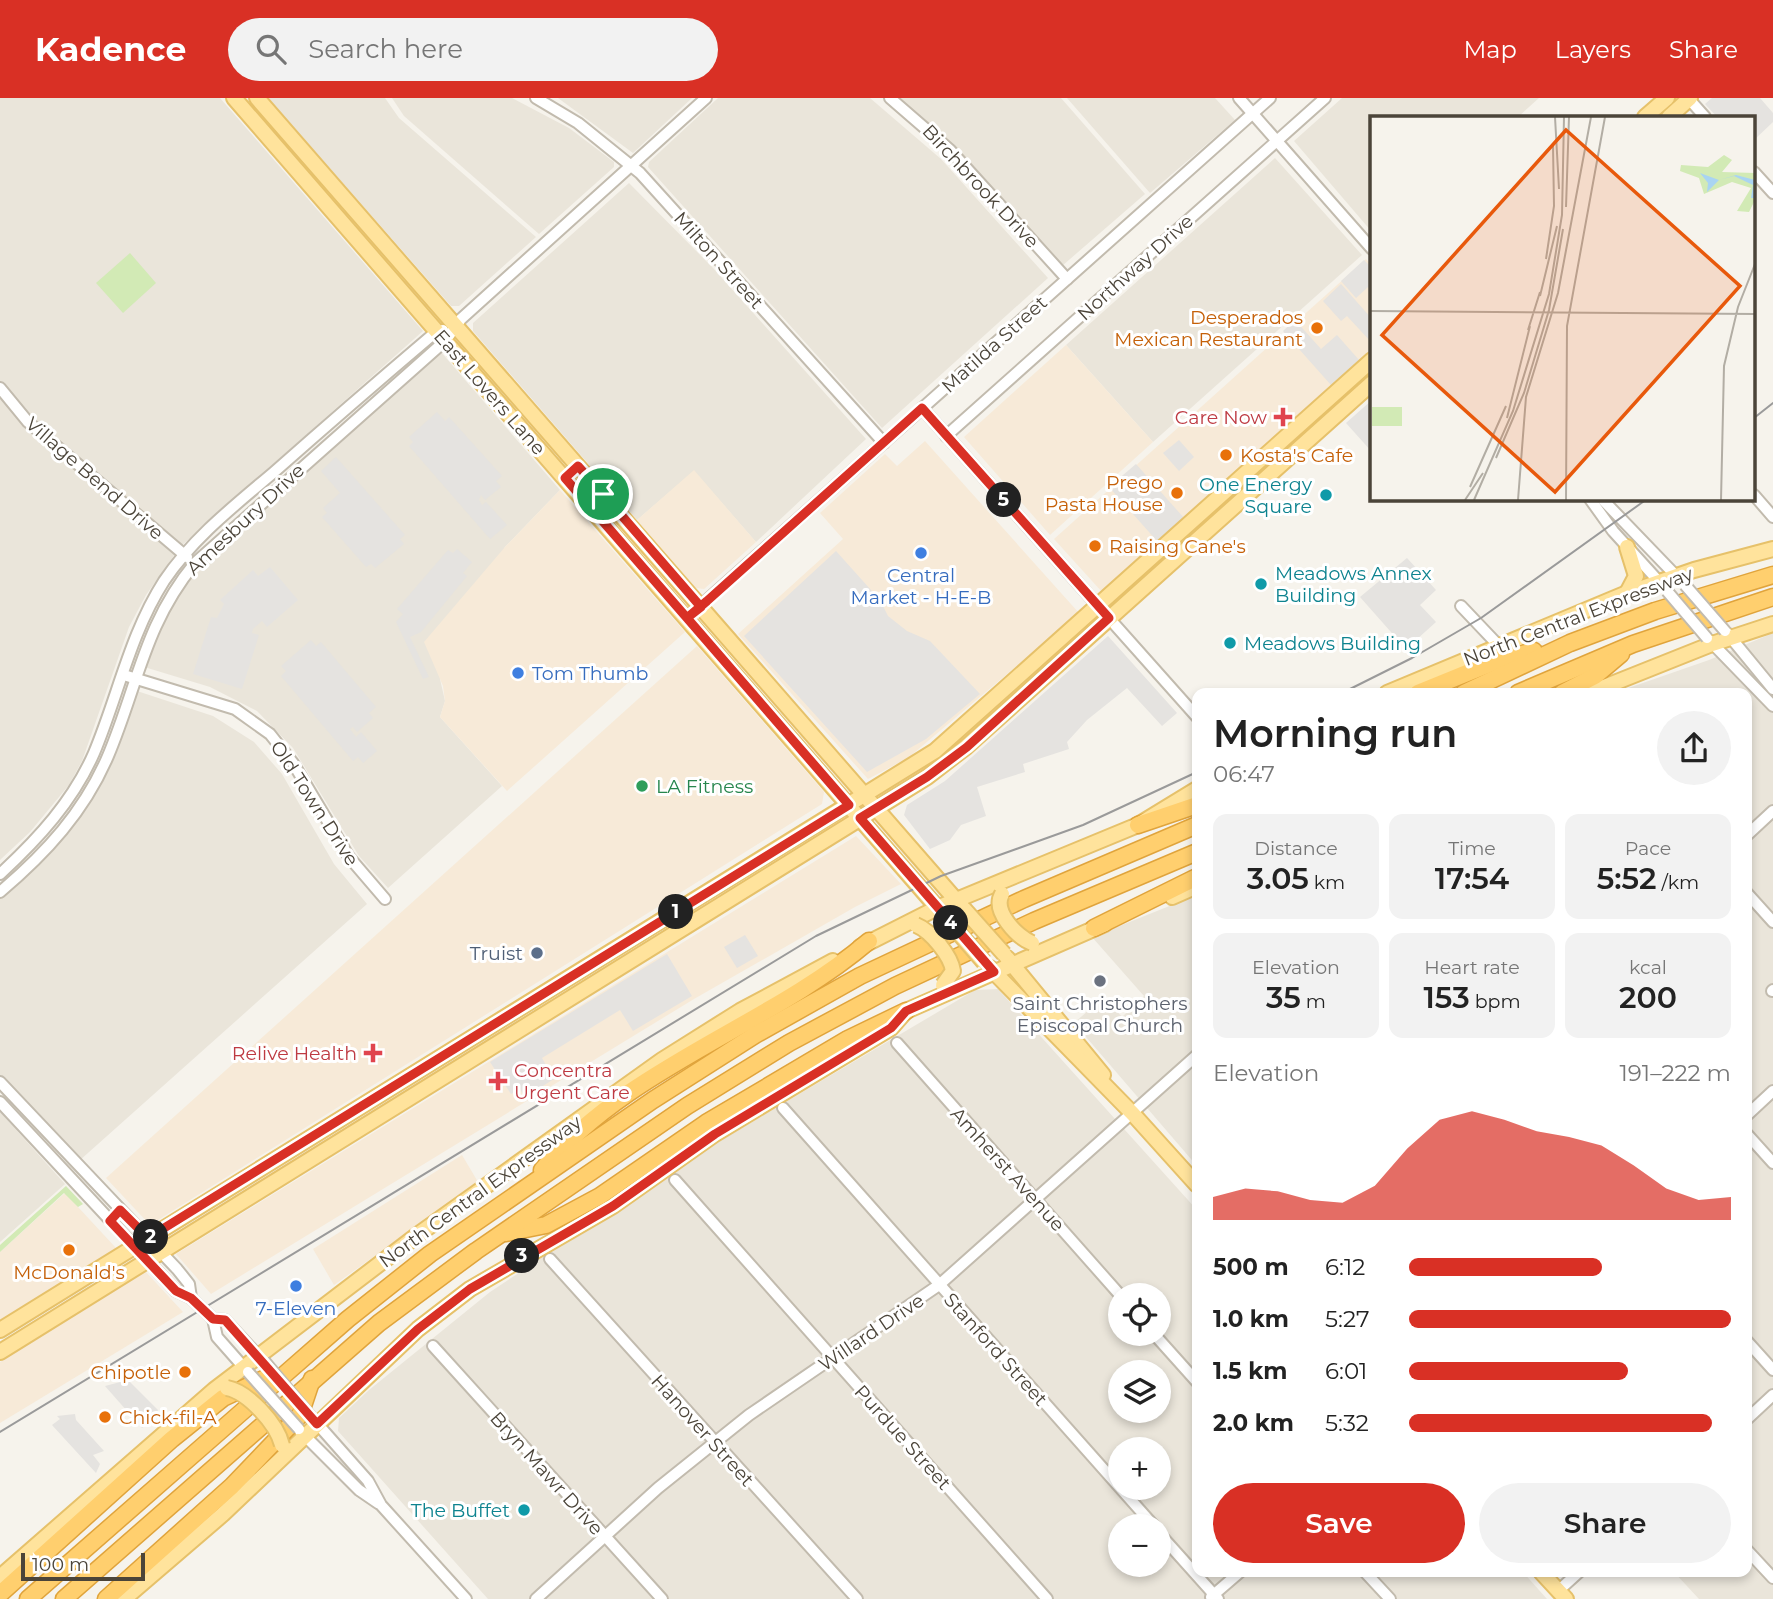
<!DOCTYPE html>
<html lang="en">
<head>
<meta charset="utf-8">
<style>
  body { margin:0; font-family:Montserrat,sans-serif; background:#f2f2f2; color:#222; height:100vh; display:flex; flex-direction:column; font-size:26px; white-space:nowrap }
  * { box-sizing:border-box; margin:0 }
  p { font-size:23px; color:#767676 }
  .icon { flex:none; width:38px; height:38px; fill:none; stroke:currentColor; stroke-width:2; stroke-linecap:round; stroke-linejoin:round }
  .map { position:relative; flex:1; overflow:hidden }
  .details { position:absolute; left:1192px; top:590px; width:560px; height:889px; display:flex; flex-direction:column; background:#fff; border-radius:14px; box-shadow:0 4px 10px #0003 }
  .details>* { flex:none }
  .tools { position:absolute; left:1108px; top:1185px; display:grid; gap:14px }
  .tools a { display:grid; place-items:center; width:63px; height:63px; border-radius:50%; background:#fff; box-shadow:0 4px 10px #0003; font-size:35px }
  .scale { position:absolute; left:21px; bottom:18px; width:124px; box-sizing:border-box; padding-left:7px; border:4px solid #4b4439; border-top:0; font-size:19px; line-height:24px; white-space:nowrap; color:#4b4439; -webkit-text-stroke:5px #fff; paint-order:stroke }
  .pin { position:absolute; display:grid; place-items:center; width:60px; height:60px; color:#fff; margin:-30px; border:4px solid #fff; border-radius:50%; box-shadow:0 2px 7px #0007 }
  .km { position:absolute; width:35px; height:35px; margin:-18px; border-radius:50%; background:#222; color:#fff; font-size:19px; line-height:35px; text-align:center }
  .round { display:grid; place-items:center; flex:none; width:74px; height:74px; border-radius:37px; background:#f2f2f2 }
  .headline { display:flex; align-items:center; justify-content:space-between; height:119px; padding:0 21px }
  h1 { font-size:38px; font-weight:600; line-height:52px }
  .figures { display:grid; grid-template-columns:repeat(3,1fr); gap:10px; height:119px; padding:7px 21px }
  .figures div { display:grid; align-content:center; border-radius:14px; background:#f2f2f2; text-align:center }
  .figures b { font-size:30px; font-weight:600 }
  .figures small { font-size:19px; font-weight:400 }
  .figures p { font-size:19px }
  .chart { height:196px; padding:14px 21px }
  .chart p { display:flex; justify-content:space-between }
  .chart svg { width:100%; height:126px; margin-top:7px; fill:#d93025; opacity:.7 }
  .cta { display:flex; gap:14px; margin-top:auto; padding:14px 21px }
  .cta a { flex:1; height:80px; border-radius:42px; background:#d93025; color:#fff; font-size:28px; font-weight:600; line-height:80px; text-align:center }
  .cta a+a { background:#f2f2f2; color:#222 }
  ul { padding:0 21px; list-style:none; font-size:23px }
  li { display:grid; grid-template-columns:112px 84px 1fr; align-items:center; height:52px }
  li i { height:18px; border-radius:9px; background:#d93025 }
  header { display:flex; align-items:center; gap:42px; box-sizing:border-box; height:98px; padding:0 35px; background:#d93025; color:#fff }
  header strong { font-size:33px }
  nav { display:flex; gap:38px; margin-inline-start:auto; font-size:24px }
  .search { width:490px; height:63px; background:#f2f2f2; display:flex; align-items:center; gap:18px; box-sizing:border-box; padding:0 24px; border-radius:38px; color:#767676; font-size:26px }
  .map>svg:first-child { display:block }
</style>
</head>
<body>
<header>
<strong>Kadence</strong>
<div class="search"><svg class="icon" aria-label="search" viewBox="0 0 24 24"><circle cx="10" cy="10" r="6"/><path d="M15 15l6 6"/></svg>Search here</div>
<nav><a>Map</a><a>Layers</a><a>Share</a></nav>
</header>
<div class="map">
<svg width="1773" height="1501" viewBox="0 0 1773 1501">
  <rect width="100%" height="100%" fill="#f6f3ec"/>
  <g fill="#eae5da" fill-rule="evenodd">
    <path d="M0,0H220L423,233L180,449L146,497L129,529L82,663L69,687L30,734L0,762Z"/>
    <path d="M268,0H385L399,20L536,139L459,208H451Z"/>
    <path d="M392,0H512L569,30L614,64V69L539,136L404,18Z"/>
    <path d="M558,0H692L633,55Z"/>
    <path d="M718,0H870L941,61L1048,180L882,330L648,69L649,64Z"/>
    <path d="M899,0H1061L1145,96L1062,168L944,38Z"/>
    <path d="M1067,0H1215L1235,22L1150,95Z"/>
    <path d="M1342,0H1539L1518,19H1372V134L1294,43Z"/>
    <path d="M1275,60L1362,157L1153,344L1066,247Z"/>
    <path d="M629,85L713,170L866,341L756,444L694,373L637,422L473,233V225Z"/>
    <path d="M441,254L560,392L505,449L440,581L445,603L440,619L502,688L388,790L359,758L293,650L257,613L210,589L141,568L169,510L208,458Z"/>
    <path d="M1773,535V1501H1699L1674,1474H1746V595H1614L1709,562Z"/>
    <path d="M134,592L213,618L254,644L282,676L334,766L367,806L79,1063L0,978V799L72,726Z"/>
    <path d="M1197,797V1068L1074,925L1104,899L1122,919L1144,898L1092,839Z"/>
    <path d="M998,891L1197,1112V1474H1523L1547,1501H488L338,1333L339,1320L369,1292L490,1194L703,1053L975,892ZM1120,1197H1158V1236H1120ZM1120,1274H1158V1312H1120ZM1120,1351H1158V1390H1120ZM1120,1428H1158V1466H1120Z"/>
    <path d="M0,1014L65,1086L0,1144Z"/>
  </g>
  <g fill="#f7ead8">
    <path d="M1366,161L1372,168V253L1102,494L1054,441Z"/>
    <path d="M1066,247L1153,344L1050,437L964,339Z"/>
    <path d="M925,343L1079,515L908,660L868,681L738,536L843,441L820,415L885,356L897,368Z"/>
    <path d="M694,372L756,444L704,491L696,490L637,422Z"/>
    <path d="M560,392L685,534L507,693L440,619L445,603L443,588L424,544L505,449Z"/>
    <path d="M697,548L824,694L822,706L150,1127L106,1080Z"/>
    <path d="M856,738L901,786L855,809L694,901L211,1196L176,1156Z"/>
    <path d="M462,1057L478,1084L334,1187L313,1151Z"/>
    <path d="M65,1095L116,1150L0,1222V1154Z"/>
    <path d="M145,1173L183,1214L0,1325V1264Z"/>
  </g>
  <g fill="#d2eab5">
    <path d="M130,155L156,185L123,215L96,185Z"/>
    <path d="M66,1088L83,1106L78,1109L64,1095L0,1154V1147Z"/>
  </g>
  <g fill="#e5e3e0">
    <path d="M1712,0H1760L1773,15V24L1754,42V19H1717L1705,6Z"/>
    <path d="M1364,162L1372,170V193L1368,189L1356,200L1341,183Z"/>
    <path d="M1341,186L1372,221V245L1347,218L1341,223L1323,203Z"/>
    <path d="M1295,222L1321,251L1337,237L1359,262L1331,287L1283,233Z"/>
    <path d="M1372,302V354L1346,325Z"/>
    <path d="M437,314L445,323L449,319L502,378L496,383L501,389L485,402L481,397L479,402L482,407L486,404L507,427L490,441L409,348L413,344L409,339Z"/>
    <path d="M1179,342L1194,359L1179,373L1163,355Z"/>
    <path d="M336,359L405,437L400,441L404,446L375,470L371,466L366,469L322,419L327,415L323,410L340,395L321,373Z"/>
    <path d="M1136,366L1184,420L1157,443L1109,389Z"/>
    <path d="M457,451L472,464L463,475L467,478L421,534L410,539L429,579L423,581L396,524L403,516L397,511L448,452L453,455Z"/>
    <path d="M836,453L880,502L888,518L907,533L930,543L980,596L926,641L867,674L744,538Z"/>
    <path d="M1407,460L1436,492L1420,507L1436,524L1406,551L1360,499Z"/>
    <path d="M270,469L298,502L267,529L262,523L253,531L252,535L259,537L242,591L193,576L211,519L217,520L224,506L220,502L253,472L258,478Z"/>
    <path d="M1108,538L1177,615L1162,628L1127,590L1087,622L1067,644L1069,651L1023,666L1025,674L977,689L986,718L961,727L950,742L930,751L904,717L907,707L945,683Z"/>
    <path d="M311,542L316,548L321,544L376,609L369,615L373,620L357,634L353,629L350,631L356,639L361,634L377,653L363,665L358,659L353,663L281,578L286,573L281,568Z"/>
    <path d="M745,837L758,858L737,870L724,849Z"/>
    <path d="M667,856L692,898L633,933L620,912L542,960L554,981L525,999L520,991L511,996L490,964Z"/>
    <path d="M128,1282L158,1312L155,1319L142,1330L105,1288Z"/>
    <path d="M75,1316L76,1322L104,1353L93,1357L100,1366L96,1375L52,1327L60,1321L57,1318Z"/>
  </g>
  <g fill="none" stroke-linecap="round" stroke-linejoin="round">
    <defs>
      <g id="minor">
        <path d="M536,0L578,25L640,75L884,345"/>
        <path d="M890,0L950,52L1067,181"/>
        <path d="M1239,0L1372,151"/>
        <path d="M1688,0L1705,19"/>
        <path d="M1754,74L1773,95"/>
        <path d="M0,290L28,324L187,459"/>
        <path d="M922,310L1197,619"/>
        <path d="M946,338L1325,0"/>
        <path d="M1754,397L1773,419"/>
        <path d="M1590,401L1613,433L1662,487"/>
        <path d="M1602,401L1680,482"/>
        <path d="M1461,508L1499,548"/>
        <path d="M687,520L1270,0"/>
        <path d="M1727,535L1773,591"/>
        <path d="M1709,542L1773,608"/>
        <path d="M127,578L235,611L270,636L293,665L349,759L385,801"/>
        <path d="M1746,738L1773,713"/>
        <path d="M0,776C38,741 73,703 94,655C118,598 130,536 164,483C193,440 234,408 273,375C325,329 377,284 430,239L443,232"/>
        <path d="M0,794C46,755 84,714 108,658C138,587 144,527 195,465L445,243L461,221L706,0"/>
        <path d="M1746,794L1773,824"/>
        <path d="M1772,893L1773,892"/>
        <path d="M897,945L1120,1197"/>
        <path d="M0,984L177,1171L189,1186L191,1200"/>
        <path d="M0,1004L176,1193L191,1200L213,1221L225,1222L262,1262"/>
        <path d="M783,1010L1154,1428"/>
        <path d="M1746,1018L1773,993"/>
        <path d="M1746,1035L1773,1065"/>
        <path d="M675,1082L1047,1501"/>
        <path d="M550,1161L857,1501"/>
        <path d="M213,1221L217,1239L247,1273"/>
        <path d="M1154,1236L1197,1284"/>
        <path d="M1746,1242L1773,1272"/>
        <path d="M433,1248L662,1501"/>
        <path d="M314,1322L368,1383L381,1407L466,1501"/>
        <path d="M1746,1322L1773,1297"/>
        <path d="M300,1333L359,1392L378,1405"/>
        <path d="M1158,1434L1218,1501"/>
        <path d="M1746,1451L1773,1480"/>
        <path d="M1365,1474L1390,1501"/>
        <path d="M1558,1493L1579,1474"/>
        <path d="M1211,1499L1240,1474"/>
        <path d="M536,1501L658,1390L749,1317L939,1187L1197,957"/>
      </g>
      <g id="major">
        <path d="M234,0L941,814"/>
        <path d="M257,0L962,809"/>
        <path d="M1645,19L1667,0"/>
        <path d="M1669,19L1690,0"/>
        <path d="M1627,495L1636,478L1627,449"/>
        <path d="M1387,595L1627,495L1694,472L1773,451"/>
        <path d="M1589,595L1712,546L1773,526"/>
        <path d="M1172,799L1197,788"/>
        <path d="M860,849L937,810L1138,727L1197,691"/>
        <path d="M1007,860L1103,977"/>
        <path d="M990,870L1133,1016L1197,1087"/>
        <path d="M0,1232L935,653L1372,262"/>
        <path d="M0,1254L927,679L966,649L1372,285"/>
        <path d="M1541,1474L1566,1501"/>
        <path d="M0,1479L214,1292L416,1138L662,962L740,913L833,863"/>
        <path d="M124,1501L223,1416L418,1231L470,1191L613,1108L715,1036L891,930L906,913L1105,826"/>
      </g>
      <g id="highway">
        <path d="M1418,595L1504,560L1534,553"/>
        <path d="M1464,595L1570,545L1655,513L1773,477"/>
        <path d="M1518,595L1633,546L1773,499"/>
        <path d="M1562,595L1595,578L1621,556"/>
        <path d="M1138,727L1197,707"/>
        <path d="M1094,830L1197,779"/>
        <path d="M542,1072C628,968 768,929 869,843"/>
        <path d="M506,1135L546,1127L600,1098L706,1025L848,941L906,913"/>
        <path d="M0,1496L172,1341L223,1300L272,1277"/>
        <path d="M28,1501L348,1221L430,1156L653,1002L755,937L860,878L1024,801L1197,727"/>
        <path d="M64,1501L379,1225L476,1153L687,1008L789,945L895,888L1034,823L1197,754"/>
        <path d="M106,1501L232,1388L300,1317L312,1281"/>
      </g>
    </defs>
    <use href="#minor" stroke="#c2bbae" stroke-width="14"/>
    <use href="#major" stroke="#e6c16a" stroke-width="18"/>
    <use href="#highway" stroke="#e0a43c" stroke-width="19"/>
    <use href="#minor" stroke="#fff" stroke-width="10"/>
    <use href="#major" stroke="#ffe39c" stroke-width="14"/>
    <use href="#highway" stroke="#ffcf6e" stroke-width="16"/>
    <g stroke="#9a9a9a" stroke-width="2">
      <path d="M1754,320L1773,305"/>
      <path d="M1342,595L1412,560L1481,520L1647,401"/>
      <path d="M0,1334L816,838L941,778L1083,727L1197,674"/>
    </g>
    <defs>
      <g id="minor-bridge">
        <path d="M1685,487L1725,533"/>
        <path d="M1667,493L1707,540"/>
        <path d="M264,1263L311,1319"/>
        <path d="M248,1274L299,1331"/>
      </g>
      <g id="major-bridge">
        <path d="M1002,796C992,813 1017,839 1032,845"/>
        <path d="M964,811L1004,856"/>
        <path d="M944,818L984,864"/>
        <path d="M916,827C931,833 951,858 953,873L943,887"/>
        <path d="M227,1290C248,1294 277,1326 282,1347"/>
      </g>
    </defs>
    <use href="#minor-bridge" stroke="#c2bbae" stroke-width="14" stroke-linecap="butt"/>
    <use href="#major-bridge" stroke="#e6c16a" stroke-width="18" stroke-linecap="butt"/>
    <use href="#minor-bridge" stroke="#fff" stroke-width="10"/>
    <use href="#major-bridge" stroke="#ffe39c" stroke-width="14"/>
  </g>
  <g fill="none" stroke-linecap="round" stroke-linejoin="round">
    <defs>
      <path id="route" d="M603,396L701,509L687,520L849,707L148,1140L120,1112L110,1123L176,1193L191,1200L213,1221L225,1222L317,1326L418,1231L470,1191L613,1108L715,1036L891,930L906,913L994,874L860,720L927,679L967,649L1109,520L922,310L707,503L687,520L565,380L578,368L603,396"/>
    </defs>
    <use href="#route" stroke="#fff" stroke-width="14"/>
    <use href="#route" stroke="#d93025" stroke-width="9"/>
  </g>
  <g fill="#e8710a" stroke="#fff" stroke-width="2.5">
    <circle cx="1317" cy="230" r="7"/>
    <circle cx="1226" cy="357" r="7"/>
    <circle cx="1177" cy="395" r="7"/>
    <circle cx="1095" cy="448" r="7"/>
    <circle cx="69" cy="1152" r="7"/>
    <circle cx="185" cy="1274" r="7"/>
    <circle cx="105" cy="1319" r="7"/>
  </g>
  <g fill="#e0444e" stroke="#fff" stroke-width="2.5">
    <path d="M1279.5 308.5h7v7h7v7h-7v7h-7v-7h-7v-7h7z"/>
    <path d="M369.5 944.5h7v7h7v7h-7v7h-7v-7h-7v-7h7z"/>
    <path d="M494.5 972.5h7v7h7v7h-7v7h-7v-7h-7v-7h7z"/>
  </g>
  <g fill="#0f9aa8" stroke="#fff" stroke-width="2.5">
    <circle cx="1326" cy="397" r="7"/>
    <circle cx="1261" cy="486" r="7"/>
    <circle cx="1230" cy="545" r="7"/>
    <circle cx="524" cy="1412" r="7"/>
  </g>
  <g fill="#3f7fe0" stroke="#fff" stroke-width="2.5">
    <circle cx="921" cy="455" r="7"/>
    <circle cx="518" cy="575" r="7"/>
    <circle cx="296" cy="1188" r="7"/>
  </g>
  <circle fill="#2e9e5b" stroke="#fff" stroke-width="2.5" cx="642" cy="688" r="7"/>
  <circle fill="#5c6f8a" stroke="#fff" stroke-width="2.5" cx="537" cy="855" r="7"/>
  <circle fill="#6b7280" stroke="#fff" stroke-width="2.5" cx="1100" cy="883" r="7"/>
  <g text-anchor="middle" stroke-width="6" stroke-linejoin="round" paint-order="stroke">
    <g font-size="19" fill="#4b4439" stroke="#fff">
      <text transform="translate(981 88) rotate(47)" y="7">Birchbrook Drive</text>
      <text transform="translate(719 162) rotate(48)" y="7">Milton Street</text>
      <text transform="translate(1135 169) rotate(-42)" y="7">Northway Drive</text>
      <text transform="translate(994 246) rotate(-42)" y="7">Matilda Street</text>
      <text transform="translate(490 294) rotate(49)" y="7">East Lovers Lane</text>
      <text transform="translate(95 380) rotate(41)" y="7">Village Bend Drive</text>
      <text transform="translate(245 421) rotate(-43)" y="7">Amesbury Drive</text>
      <text transform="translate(1578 518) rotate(-21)" y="7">North Central Expressway</text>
      <text transform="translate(315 705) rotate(57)" y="7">Old Town Drive</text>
      <text transform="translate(1008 1071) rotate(48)" y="7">Amherst Avenue</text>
      <text transform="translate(480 1093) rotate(-36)" y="7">North Central Expressway</text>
      <text transform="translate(871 1234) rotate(-34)" y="7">Willard Drive</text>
      <text transform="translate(996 1251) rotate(48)" y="7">Stanford Street</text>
      <text transform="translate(703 1332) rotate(48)" y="7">Hanover Street</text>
      <text transform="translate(903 1339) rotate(48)" y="7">Purdue Street</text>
      <text transform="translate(547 1375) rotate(48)" y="7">Bryn Mawr Drive</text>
    </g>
    <g font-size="19" fill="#c56008" stroke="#fff" text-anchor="end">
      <text x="1303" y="226">Desperados<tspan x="1303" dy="22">Mexican Restaurant</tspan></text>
      <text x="1240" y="364" text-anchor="start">Kosta's Cafe</text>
      <text x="1163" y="391">Prego<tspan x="1163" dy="22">Pasta House</tspan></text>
      <text x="1109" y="455" text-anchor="start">Raising Cane's</text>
      <text x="69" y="1181" text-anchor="middle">McDonald's</text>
      <text x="171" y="1281">Chipotle</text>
      <text x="119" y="1326" text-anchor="start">Chick-fil-A</text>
    </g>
    <g font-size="19" fill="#be3a42" stroke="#fff" text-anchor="end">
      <text x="1267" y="326">Care Now</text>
      <text x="357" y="962">Relive Health</text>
      <text x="514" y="979" text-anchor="start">Concentra<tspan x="514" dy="22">Urgent Care</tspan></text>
    </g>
    <g font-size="19" fill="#0d838f" stroke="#fff" text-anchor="end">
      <text x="1312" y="393">One Energy<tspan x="1312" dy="22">Square</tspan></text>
      <text x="1275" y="482" text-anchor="start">Meadows Annex<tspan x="1275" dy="22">Building</tspan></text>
      <text x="1244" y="552" text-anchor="start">Meadows Building</text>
      <text x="510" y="1419">The Buffet</text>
    </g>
    <g font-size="19" fill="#366cbe" stroke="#fff">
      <text x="921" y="484">Central<tspan x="921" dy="22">Market - H-E-B</tspan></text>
      <text x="532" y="582" text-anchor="start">Tom Thumb</text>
      <text x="296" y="1217">7-Eleven</text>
    </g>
    <g font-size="19" fill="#27864d" stroke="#fff" text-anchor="start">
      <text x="656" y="695">LA Fitness</text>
    </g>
    <g font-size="19" fill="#4e5e75" stroke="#fff" text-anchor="end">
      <text x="523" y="862">Truist</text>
    </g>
    <g font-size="19" fill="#5b616d" stroke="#fff">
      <text x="1100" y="912">Saint Christophers<tspan x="1100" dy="22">Episcopal Church</tspan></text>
    </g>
  </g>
  <g transform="translate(1370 18)">
    <rect width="385" height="385" fill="#f6f3ec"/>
    <path d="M354,39L362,44L352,56L385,57V84L379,96L367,95L381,72L362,66L334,78L329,62L310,55L311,49L338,51ZM2,291H32V310H2Z" fill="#d2eab5"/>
    <path d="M330,57L349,64L366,59L385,64V82H381L383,69L364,60L349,64L337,76L338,67Z" fill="#a9d4f2"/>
    <path fill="none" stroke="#b2ada4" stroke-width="2" d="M185,1L189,73M196,91L199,1M176,143L184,90L183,30M170,180L187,110M0,195L385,198M158,214L170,176M137,302L160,210M126,342L154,277L179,194L193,113M100,371L136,290M95,384L113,357M104,384L143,295L179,178L192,99L194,1M148,384L156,281L188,177L221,1M196,384L197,210L235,1M351,384L354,250L368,191L385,148"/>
    <path fill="#e8590c" fill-opacity="0.15" stroke="#e8590c" stroke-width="3.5" d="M196,14L370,170L185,376L12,219Z"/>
    <rect width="385" height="385" fill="none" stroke="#4b4439" stroke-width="3.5"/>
  </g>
</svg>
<div class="tools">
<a><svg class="icon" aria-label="locate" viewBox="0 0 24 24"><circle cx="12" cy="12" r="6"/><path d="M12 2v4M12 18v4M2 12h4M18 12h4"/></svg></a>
<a><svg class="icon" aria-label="layers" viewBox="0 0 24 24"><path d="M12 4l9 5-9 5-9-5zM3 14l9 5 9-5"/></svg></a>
<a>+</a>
<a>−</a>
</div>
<div class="scale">100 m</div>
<div class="pin" style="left:603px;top:396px;background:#1e9e55"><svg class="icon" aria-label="arrive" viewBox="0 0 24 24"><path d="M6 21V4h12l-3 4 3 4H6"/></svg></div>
<b class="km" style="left:676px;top:814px">1</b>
<b class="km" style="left:151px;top:1139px">2</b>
<b class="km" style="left:522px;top:1158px">3</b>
<b class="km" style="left:951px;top:825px">4</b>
<b class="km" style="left:1004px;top:402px">5</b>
<section class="details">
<div class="headline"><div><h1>Morning run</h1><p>06:47</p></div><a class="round"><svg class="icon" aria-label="share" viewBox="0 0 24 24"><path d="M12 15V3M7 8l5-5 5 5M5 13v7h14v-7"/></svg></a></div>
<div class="figures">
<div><p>Distance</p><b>3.05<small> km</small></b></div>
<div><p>Time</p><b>17:54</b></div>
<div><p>Pace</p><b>5:52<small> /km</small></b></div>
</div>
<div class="figures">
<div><p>Elevation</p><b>35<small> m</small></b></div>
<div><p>Heart rate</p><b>153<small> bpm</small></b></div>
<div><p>kcal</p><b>200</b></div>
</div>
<div class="chart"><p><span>Elevation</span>191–222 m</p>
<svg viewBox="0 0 160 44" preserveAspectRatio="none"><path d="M0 44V36L10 33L20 34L30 37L40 38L50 32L60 19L70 9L80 6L90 9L100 13L110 15L120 18L130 25L140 33L150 37L160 36V44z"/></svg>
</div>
<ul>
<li><b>500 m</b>6:12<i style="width:60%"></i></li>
<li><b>1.0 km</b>5:27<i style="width:100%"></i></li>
<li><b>1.5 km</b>6:01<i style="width:68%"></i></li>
<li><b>2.0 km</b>5:32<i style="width:94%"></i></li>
</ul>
<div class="cta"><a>Save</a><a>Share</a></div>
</section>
</div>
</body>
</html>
